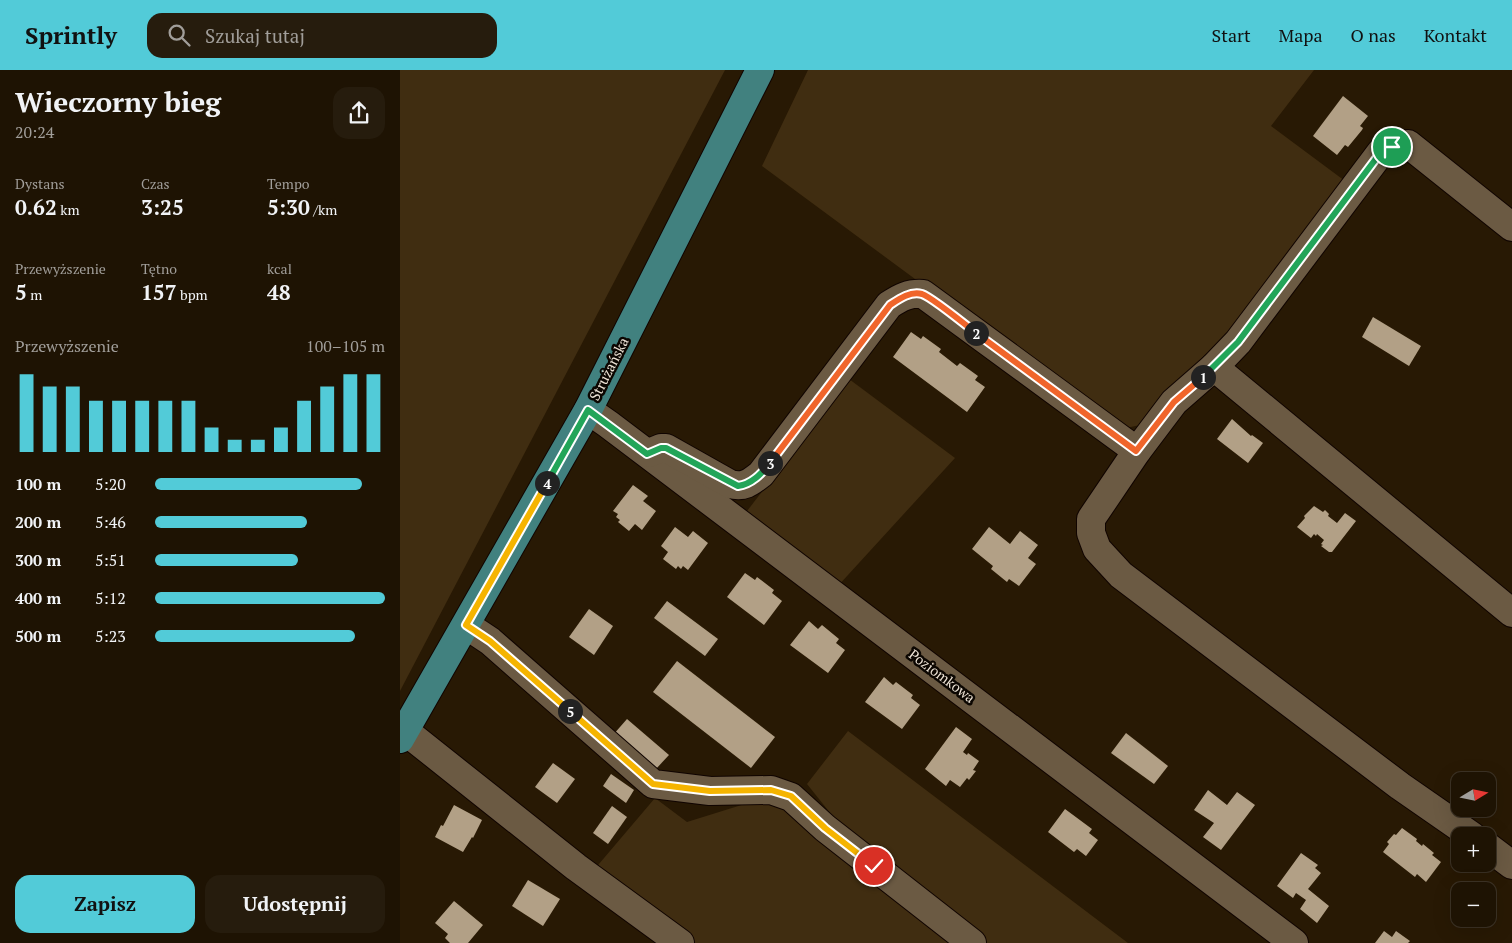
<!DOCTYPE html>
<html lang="pl">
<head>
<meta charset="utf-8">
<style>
  body { margin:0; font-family:"PT Serif",serif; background:#261c0d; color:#f1f3f6; height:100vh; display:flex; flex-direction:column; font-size:19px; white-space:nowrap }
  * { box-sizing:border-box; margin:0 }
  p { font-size:16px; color:#a19e9a }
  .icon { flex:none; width:28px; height:28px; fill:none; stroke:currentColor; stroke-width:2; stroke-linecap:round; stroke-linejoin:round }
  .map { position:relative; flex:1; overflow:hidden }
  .details { display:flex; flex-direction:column; background:#1e1303; width:400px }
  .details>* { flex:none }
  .needle { width:32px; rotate:80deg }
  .tools { position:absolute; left:1051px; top:702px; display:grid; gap:10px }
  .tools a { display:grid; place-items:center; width:45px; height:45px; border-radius:10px; background:#1e1303; box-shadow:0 5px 20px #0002,0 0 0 1px #3c3225; font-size:25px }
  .pin { position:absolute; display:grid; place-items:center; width:42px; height:42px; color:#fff; margin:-21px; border:2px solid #fff; border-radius:50%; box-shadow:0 1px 5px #0007 }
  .km { position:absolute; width:25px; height:25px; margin:-12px; border-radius:50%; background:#222; color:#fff; font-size:14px; line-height:25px; text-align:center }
  .round { display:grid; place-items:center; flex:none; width:52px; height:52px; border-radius:15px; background:#261c0d }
  .headline { display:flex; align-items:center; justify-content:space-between; height:85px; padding:0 15px }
  h1 { font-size:28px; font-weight:700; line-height:38px }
  .figures { display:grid; grid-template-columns:repeat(3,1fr); gap:8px; height:85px; padding:5px 15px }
  .figures div { display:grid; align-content:center }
  .figures b { font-size:21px; font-weight:700 }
  .figures small { font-size:14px; font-weight:400 }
  .figures p { font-size:14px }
  .chart { height:140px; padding:10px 15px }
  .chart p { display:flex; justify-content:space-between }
  .chart svg { width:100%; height:90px; margin-top:5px; stroke:#52cbd8; stroke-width:6 }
  .primary-button { display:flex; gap:10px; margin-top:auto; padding:10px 15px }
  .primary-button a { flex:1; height:58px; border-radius:15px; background:#52cbd8; color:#111; font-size:20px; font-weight:700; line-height:58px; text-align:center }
  .primary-button a+a { background:#261c0d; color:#f1f3f6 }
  ul { padding:0 15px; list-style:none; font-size:16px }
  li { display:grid; grid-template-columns:80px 60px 1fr; align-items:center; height:38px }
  li i { height:12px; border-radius:6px; background:#52cbd8 }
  header { display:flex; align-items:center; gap:30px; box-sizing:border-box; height:70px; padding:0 25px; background:#52cbd8; color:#111 }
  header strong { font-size:24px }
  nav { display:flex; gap:28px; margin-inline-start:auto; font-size:18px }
  .search { width:350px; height:45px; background:#261c0d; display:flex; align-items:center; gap:12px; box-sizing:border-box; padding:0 18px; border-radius:15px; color:#a19e9a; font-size:19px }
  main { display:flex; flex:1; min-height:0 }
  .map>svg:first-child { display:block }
</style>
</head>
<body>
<header>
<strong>Sprintly</strong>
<div class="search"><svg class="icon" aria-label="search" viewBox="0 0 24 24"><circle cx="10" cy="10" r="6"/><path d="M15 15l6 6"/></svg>Szukaj tutaj</div>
<nav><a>Start</a><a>Mapa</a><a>O nas</a><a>Kontakt</a></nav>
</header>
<main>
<section class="details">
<div class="headline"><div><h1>Wieczorny bieg</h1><p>20:24</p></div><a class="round"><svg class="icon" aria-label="share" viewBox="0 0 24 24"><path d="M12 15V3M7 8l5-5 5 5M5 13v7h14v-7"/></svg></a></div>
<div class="figures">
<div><p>Dystans</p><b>0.62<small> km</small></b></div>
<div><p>Czas</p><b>3:25</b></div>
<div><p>Tempo</p><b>5:30<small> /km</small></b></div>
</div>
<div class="figures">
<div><p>Przewyższenie</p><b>5<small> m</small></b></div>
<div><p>Tętno</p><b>157<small> bpm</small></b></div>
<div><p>kcal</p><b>48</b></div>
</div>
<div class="chart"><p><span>Przewyższenie</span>100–105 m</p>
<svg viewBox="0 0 160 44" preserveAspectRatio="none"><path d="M5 44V6M15 44V12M25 44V12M35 44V19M45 44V19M55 44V19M65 44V19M75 44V19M85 44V32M95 44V38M105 44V38M115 44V32M125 44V19M135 44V12M145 44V6M155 44V6"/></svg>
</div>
<ul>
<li><b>100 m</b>5:20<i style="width:90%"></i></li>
<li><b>200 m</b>5:46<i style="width:66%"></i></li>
<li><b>300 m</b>5:51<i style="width:62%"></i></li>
<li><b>400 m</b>5:12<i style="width:100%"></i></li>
<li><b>500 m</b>5:23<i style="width:87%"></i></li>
</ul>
<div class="primary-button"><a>Zapisz</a><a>Udostępnij</a></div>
</section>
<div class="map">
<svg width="1112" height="873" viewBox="0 0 1112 873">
  <rect width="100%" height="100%" fill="#281904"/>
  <g fill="#402d11">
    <path d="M0,0H325L0,621Z"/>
    <path d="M408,0H914L871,56L945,111L827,277L745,354L726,358L645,305L362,96Z"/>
    <path d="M449,309L555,388L437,517L344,445Z"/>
    <path d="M448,661L728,873H292L193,801L255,728L287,752L367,727L443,759L407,714Z"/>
  </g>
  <g fill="#b2a086">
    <path d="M943,26L968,46L960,56L963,58L962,60L948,77L945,75L937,85L913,66Z"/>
    <path d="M973,247L1021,276L1009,296L962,267Z"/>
    <path d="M511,262L521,269L523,266L541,279L539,282L557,296L560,293L578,306L575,310L585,317L567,342L493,287Z"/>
    <path d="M832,349L851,366L852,365L863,373L848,393L817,369Z"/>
    <path d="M233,415L248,426L243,431L256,441L242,460L235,454L229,461L218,452L220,450L216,447L218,444L213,441Z"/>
    <path d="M914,436L923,442L925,440L929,444L928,446L937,453L945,443L956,451L932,482H929L921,476L923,475L921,474L924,470L917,464L916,466L914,464L911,468L897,457L905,448L904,446Z"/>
    <path d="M275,457L288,467L293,461L308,473L288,500L283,496L281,499L278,496L276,499L263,489L268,482L261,476Z"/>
    <path d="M589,457L610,474L620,461L638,475L628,488L636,494L619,516L609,509L607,512L591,499L593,496L572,479Z"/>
    <path d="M345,503L355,510L357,507L374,520L372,523L382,531L364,555L327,527Z"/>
    <path d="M267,531L318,569L305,586L254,548Z"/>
    <path d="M189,539L213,556L194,585L169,567Z"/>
    <path d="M409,551L418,559L422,555L439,569L436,573L445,580L428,603L390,575Z"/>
    <path d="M277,591L375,667L351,698L253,622Z"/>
    <path d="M484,607L493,615L496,612L513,625L511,628L520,635L502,659L465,632Z"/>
    <path d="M227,649L269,685L255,700L213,665Z"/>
    <path d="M556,657L572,669L563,682L567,685L568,683L579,691L573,700L576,701L569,710L567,708L560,717L550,710L546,716L525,699Z"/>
    <path d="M726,663L768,696L754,714L711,683Z"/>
    <path d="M153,693L175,709L157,733L135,717Z"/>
    <path d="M211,704L234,720L226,733L203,716Z"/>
    <path d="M808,720L827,735L837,722L855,735L821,780L803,767L814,753L794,740Z"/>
    <path d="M54,735L82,750L73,768L72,767L63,782L35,767L41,755L43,756Z"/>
    <path d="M212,736L227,747L208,774L193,763Z"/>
    <path d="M665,739L692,759L689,763L698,770L686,786L677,779L674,782L648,762Z"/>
    <path d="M1002,758L1017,769L1016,771L1022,776L1023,774L1034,783L1032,785L1041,792L1026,812L1017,804L1015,807L983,782L989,774L987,772L994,764L996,765Z"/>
    <path d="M901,783L918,795L915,798L921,803L908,819L929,836L917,853L900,839L906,830L896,823L893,828L877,816Z"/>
    <path d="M128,810L160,829L143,856L112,836Z"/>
    <path d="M54,831L83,855L68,873H50L45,868L48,864L35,853Z"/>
    <path d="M984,861L992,867L996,861L1010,871L1008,873H975Z"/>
  </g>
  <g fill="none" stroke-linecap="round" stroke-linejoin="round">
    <defs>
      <g id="minor">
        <path d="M814,297L838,272L981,82L992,77L1008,74L1112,157"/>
        <path d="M188,340L208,354L894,873"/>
        <path d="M249,383L261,378H266L330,414C344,418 351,412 361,404L489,235C501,227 509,223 523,224L737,381"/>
        <path d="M66,555L90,571L253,714L310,721L371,720L391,727L425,758L572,873"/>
        <path d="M5,661L176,797L280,873"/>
        <path d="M1072,766L1000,716L721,505L697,479L691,463V449L737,381L774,332L814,297L1112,543"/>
        <path d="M1088,777L1112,795"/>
      </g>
      <path id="major" d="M0,669L188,340L360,0"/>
    </defs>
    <use href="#minor" stroke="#100400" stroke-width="30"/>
    <use href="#major" stroke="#100400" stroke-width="30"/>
    <use href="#minor" stroke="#6b5a43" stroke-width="28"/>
    <use href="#major" stroke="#41817f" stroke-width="28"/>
  </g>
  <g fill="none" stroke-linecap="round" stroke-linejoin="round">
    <defs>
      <path id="split-1" d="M803,307L838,272L981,82L992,77"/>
      <path id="split-2" d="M576,263L736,381L774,332L803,307"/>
      <path id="split-3" d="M370,393L490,235C499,229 510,221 522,224C531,227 566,255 576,263"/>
      <path id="split-4" d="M147,413L188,340L247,384L261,378H266L338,416C352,414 361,404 370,393"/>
      <path id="split-5" d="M147,413L66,555L90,571L170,641"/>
      <path id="split-6" d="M170,641L253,714L310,721L371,720L391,726L425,758L474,796"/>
    </defs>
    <use href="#split-1" stroke="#fff" stroke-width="10"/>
    <use href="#split-2" stroke="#fff" stroke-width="10"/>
    <use href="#split-3" stroke="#fff" stroke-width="10"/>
    <use href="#split-4" stroke="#fff" stroke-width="10"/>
    <use href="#split-5" stroke="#fff" stroke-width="10"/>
    <use href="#split-6" stroke="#fff" stroke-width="10"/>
    <use href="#split-1" stroke="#22a559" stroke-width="6"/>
    <use href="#split-2" stroke="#f0652b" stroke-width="6"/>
    <use href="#split-3" stroke="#f0652b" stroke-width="6"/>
    <use href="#split-4" stroke="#22a559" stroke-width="6"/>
    <use href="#split-5" stroke="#f5b400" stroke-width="6"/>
    <use href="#split-6" stroke="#f5b400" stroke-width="6"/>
  </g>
  <g text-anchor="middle" stroke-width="5" stroke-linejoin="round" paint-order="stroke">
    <g font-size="14" fill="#ede3d6" stroke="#0b0601">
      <text transform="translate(209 299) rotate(-63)" y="5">Strużańska</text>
      <text transform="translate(542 606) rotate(37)" y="5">Poziomkowa</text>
    </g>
  </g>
</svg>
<div class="tools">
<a><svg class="needle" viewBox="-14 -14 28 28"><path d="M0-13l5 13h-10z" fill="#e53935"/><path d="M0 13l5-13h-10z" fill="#a19e9a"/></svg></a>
<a>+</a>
<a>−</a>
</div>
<div class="pin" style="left:992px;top:77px;background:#1e9e55"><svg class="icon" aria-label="arrive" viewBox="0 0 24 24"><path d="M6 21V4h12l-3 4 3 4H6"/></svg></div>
<div class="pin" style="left:474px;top:796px;background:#d93025"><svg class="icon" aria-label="check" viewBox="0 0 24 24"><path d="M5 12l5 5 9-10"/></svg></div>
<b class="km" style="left:803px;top:307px">1</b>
<b class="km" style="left:576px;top:263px">2</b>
<b class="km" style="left:370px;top:393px">3</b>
<b class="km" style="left:147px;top:413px">4</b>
<b class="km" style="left:170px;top:641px">5</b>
</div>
</main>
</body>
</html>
